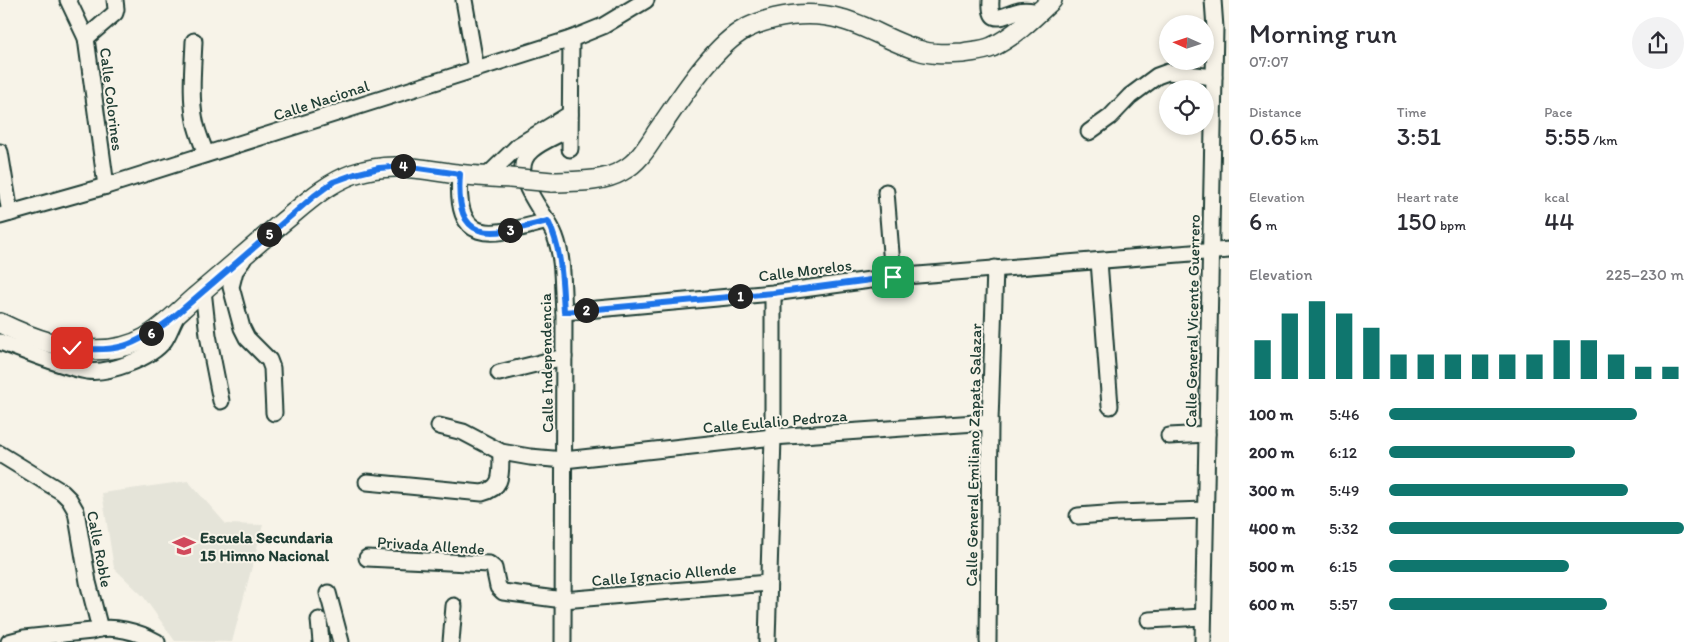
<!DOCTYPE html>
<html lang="en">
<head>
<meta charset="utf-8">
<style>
  body { margin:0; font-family:Itim,sans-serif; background:#f2f2f3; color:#2b2b33; height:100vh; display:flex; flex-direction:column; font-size:19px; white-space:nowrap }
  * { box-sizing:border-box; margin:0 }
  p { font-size:16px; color:#7c7c81 }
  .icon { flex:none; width:28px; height:28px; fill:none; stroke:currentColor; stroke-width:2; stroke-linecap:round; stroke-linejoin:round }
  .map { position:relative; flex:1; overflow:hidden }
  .sheet { display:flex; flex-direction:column; background:#fff; width:475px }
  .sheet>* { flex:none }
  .needle { width:32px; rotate:273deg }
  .fabs { position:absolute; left:1159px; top:15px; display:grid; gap:10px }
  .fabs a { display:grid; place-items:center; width:55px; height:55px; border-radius:50%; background:#fff; box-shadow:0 2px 8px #0003; font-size:25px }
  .pin { position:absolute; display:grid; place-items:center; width:42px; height:42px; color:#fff; margin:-21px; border-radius:10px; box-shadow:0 2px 8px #0006 }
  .km { position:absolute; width:25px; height:25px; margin:-12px; border-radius:50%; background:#222; color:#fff; font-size:14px; line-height:25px; text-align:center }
  .round { display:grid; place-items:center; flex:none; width:52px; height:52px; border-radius:26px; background:#f2f2f3 }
  .summary { display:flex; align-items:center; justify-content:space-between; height:85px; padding:0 20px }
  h1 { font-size:28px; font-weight:600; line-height:38px }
  .figures { display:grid; grid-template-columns:repeat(3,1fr); gap:8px; height:85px; padding:5px 20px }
  .figures div { display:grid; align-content:center }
  .figures b { font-size:25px; font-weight:600 }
  .figures small { font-size:14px; font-weight:400 }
  .figures p { font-size:14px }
  .chart { height:140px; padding:10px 20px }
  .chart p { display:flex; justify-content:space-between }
  .chart svg { width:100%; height:90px; margin-top:5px; stroke:#0f766e; stroke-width:6 }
  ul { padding:0 20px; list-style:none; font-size:16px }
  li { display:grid; grid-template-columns:80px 60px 1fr; align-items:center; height:38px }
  li i { height:12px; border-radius:6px; background:#0f766e }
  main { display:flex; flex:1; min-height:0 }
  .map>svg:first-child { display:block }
</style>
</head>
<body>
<main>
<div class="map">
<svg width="1229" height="642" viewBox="0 0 1229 642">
  <rect width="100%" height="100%" fill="#f7f3e8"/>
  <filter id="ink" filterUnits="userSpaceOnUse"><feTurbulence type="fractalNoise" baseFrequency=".02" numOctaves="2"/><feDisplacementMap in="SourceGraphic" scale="10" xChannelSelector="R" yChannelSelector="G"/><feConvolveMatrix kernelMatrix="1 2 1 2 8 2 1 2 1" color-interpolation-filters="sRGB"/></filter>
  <g filter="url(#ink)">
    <path fill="#e5e4d9" d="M188,481L226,524L263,525L232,642L175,641L143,596L114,568L102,493Z"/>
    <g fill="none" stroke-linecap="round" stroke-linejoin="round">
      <defs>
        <g id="minor">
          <path d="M68,0L86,38L106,186"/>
          <path d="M464,0L476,69"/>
          <path d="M991,0C989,27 1003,15 1019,11C1026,9 1032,11 1039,12"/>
          <path d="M86,38L115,13L116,9L115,0"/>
          <path d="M194,41C193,67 190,95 195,121C197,132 202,143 206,154"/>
          <path d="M1089,132L1110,117L1130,96L1157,76L1168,72L1214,77"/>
          <path d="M570,149L571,39"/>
          <path d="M0,152L10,213"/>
          <path d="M460,174C454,250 494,235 548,221"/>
          <path d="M487,176L519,145L570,114"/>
          <path d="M886,192L893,277"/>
          <path d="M0,216L106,186L571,39L603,26L646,0"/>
          <path d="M243,260L235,271L231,287L242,328L247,338L269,360L272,368L274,413"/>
          <path d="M1099,261L1110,406"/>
          <path d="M203,290L208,335L221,401"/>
          <path d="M564,312L773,293L893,277L1229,250"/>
          <path d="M0,342C28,352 59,366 87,371C109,374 151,358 164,341C169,334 172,324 176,317"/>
          <path d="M499,373L564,357"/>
          <path d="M439,426L463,432L501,452L530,457L564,460L773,437L990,422"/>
          <path d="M1169,436L1207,434"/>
          <path d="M0,454L62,492L69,499L76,511L88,582L100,629"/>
          <path d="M367,482L482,493C505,487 500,472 501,452"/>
          <path d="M1078,516L1118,513L1205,510"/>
          <path d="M367,558L489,564L494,568L498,587L503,592L563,600L768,583"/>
          <path d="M328,593L341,642"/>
          <path d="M319,620L321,642"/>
          <path d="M1149,620L1203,617"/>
          <path d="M9,642L24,638L92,631C112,624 139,632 157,642"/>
          <path d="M451,642L454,606"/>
          <path d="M563,642L564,312C562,288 564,259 555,236C547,213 504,173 532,150C542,141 557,136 569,129"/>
          <path d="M767,642L773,437V293"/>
          <path d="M988,642L990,422L995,268"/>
          <path d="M1203,642L1214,77L1215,28L1213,0"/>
        </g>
        <g id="major">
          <path d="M552,182C575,181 601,183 622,171C638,163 648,146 657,132C679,101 712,47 745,29C773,15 810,10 841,19C868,26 891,42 918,50C932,55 948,54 963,53C973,51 983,51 992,47C1015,36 1034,17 1052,0"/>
          <path d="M0,323C43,344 100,363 145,338C164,327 179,311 195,297C225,272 254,246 284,221C306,203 326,184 353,174C390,161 420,169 457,174C475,176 493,177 510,178"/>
        </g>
      </defs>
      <use href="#minor" stroke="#1f3d34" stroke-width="19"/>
      <use href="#major" stroke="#1f3d34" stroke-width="22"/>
      <use href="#minor" stroke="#f7f3e8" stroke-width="15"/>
      <use href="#major" stroke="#f7f3e8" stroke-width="19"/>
      <defs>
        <path id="major-bridge" d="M510,178L552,182"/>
      </defs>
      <use href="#major-bridge" stroke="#1f3d34" stroke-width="22" stroke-linecap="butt"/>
      <use href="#major-bridge" stroke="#f7f3e8" stroke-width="19"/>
    </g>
  </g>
  <g fill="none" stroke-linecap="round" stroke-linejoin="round" filter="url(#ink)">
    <defs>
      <path id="route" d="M72,348C118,353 134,346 170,320L314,196L333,182L355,174L379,168L404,166L460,174C454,249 494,235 548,221C562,249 562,281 564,312L773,293L893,277"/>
    </defs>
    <use href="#route" stroke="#fff" stroke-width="10"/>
    <use href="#route" stroke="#1a73e8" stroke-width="6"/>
  </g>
  <defs>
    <symbol id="school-bare" viewBox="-9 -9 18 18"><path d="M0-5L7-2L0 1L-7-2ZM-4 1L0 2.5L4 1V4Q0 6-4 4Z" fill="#d1495b" stroke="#f7f3e8" stroke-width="2.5" paint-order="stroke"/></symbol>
  </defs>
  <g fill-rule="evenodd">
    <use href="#school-bare" x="168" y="530" width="32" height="32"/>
  </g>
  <g text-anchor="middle" stroke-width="4" stroke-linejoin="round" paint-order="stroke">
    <g font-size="16" fill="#1f3d34" stroke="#f7f3e8">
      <text transform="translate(112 99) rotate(83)" y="6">Calle Colorines</text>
      <text transform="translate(321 100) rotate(-18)" y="6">Calle Nacional</text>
      <text transform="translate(805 270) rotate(-7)" y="6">Calle Morelos</text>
      <text transform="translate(1192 321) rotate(-89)" y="6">Calle General Vicente Guerrero</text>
      <text transform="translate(546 363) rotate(-91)" y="6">Calle Independencia</text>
      <text transform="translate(775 421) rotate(-5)" y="6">Calle Eulalio Pedroza</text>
      <text transform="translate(973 455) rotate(-89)" y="6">Calle General Emiliano Zapata Salazar</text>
      <text transform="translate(431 545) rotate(4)" y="6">Privada Allende</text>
      <text transform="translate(100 549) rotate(79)" y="6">Calle Roble</text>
      <text transform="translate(664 574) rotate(-5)" y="6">Calle Ignacio Allende</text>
    </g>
    <g font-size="16" font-weight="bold" fill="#1f3d34" stroke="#f7f3e8" text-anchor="start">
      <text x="200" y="543">Escuela Secundaria<tspan x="200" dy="18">15 Himno Nacional</tspan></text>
    </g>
  </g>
</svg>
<div class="fabs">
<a><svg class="needle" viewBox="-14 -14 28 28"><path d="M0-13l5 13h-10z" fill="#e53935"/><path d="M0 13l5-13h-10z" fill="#7c7c81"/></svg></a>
<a><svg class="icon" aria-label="locate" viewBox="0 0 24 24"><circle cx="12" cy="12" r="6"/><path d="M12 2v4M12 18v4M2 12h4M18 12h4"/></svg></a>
</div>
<div class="pin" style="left:893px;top:277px;background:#1e9e55"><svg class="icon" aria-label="arrive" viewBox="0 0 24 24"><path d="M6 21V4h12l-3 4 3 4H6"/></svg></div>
<div class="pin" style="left:72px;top:348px;background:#d93025"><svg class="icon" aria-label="check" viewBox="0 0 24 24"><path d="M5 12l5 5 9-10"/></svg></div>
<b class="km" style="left:740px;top:296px">1</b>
<b class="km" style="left:586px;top:310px">2</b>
<b class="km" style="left:510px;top:230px">3</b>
<b class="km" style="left:403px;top:166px">4</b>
<b class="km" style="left:269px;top:234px">5</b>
<b class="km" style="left:151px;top:333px">6</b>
</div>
<section class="sheet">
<div class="summary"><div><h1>Morning run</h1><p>07:07</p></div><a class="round"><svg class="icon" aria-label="share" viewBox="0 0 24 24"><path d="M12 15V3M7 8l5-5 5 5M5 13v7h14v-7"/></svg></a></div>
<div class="figures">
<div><p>Distance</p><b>0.65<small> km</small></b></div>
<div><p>Time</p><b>3:51</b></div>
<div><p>Pace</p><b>5:55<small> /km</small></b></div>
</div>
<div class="figures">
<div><p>Elevation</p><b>6<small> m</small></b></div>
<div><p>Heart rate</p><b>150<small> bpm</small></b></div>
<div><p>kcal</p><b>44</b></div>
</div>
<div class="chart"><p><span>Elevation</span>225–230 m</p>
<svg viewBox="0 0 160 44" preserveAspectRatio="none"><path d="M5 44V25M15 44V12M25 44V6M35 44V12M45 44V19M55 44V32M65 44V32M75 44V32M85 44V32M95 44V32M105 44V32M115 44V25M125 44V25M135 44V32M145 44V38M155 44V38"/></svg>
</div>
<ul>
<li><b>100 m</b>5:46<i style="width:84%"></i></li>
<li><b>200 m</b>6:12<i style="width:63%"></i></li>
<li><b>300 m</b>5:49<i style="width:81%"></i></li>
<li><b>400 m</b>5:32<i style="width:100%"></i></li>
<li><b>500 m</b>6:15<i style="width:61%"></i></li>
<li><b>600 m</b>5:57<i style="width:74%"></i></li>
</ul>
</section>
</main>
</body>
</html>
